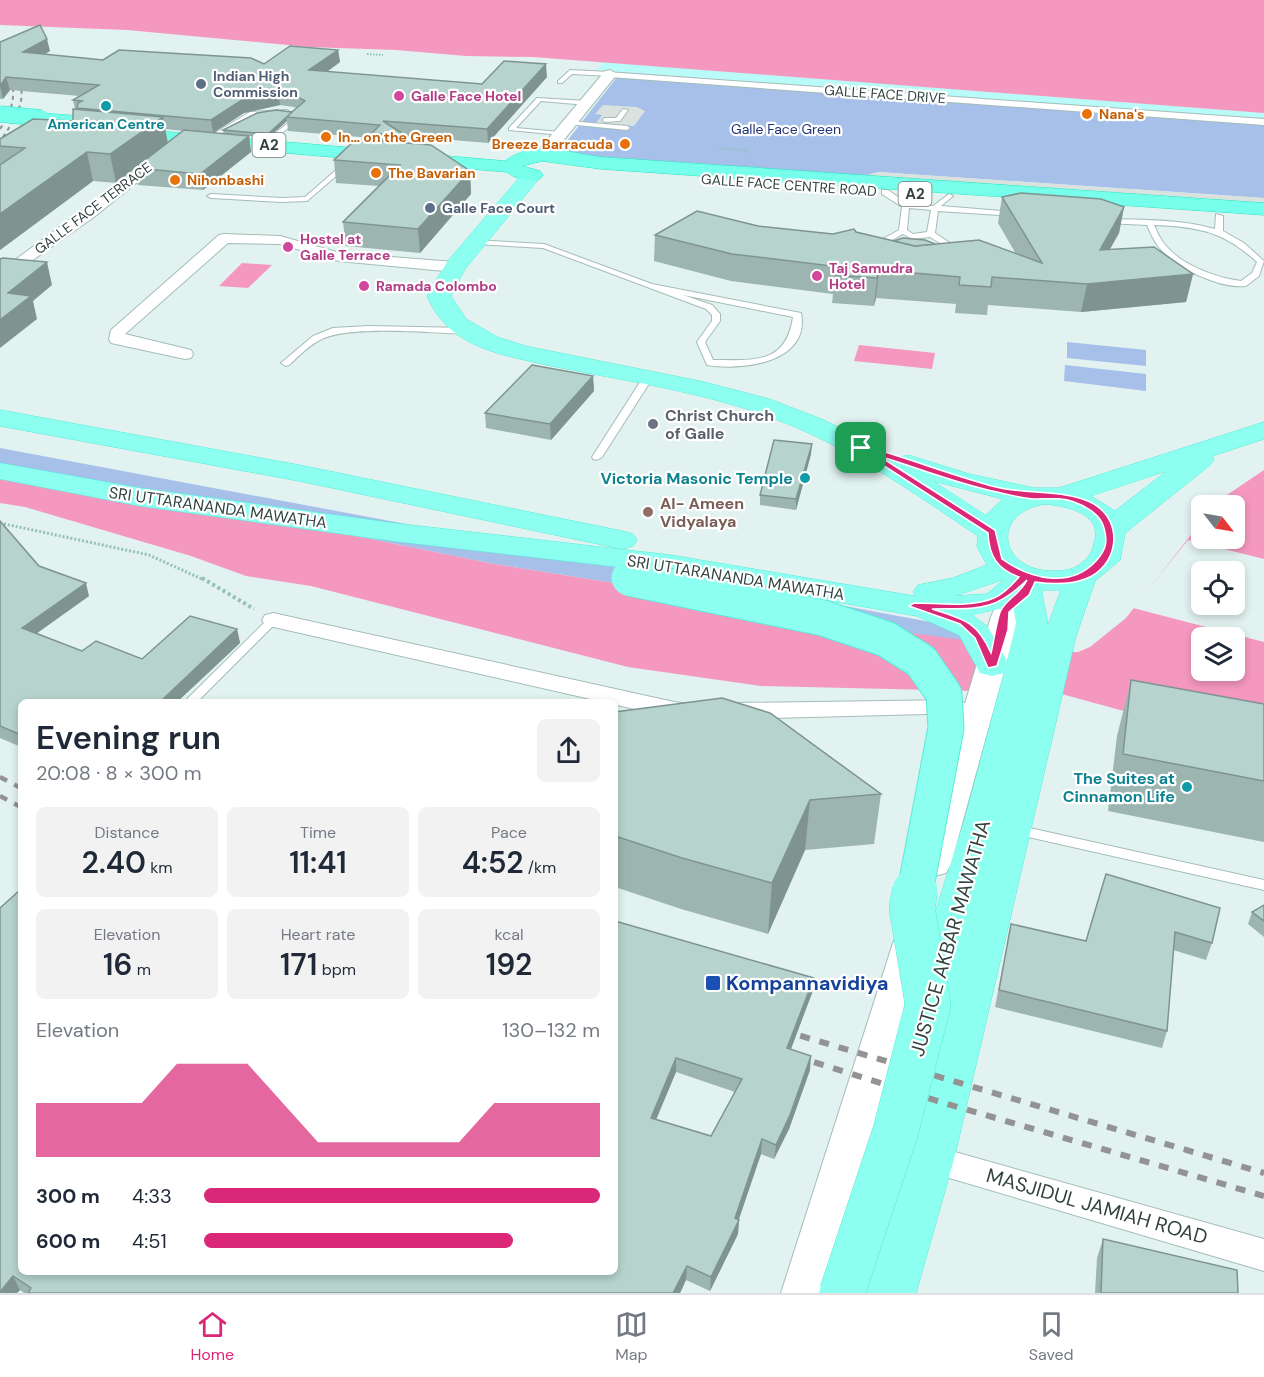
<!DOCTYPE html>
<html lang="en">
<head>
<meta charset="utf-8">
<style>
  body { margin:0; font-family:"DM Sans",sans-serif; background:#f2f2f3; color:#1f2937; height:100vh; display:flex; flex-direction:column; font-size:22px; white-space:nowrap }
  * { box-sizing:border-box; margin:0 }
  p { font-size:20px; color:#747a83 }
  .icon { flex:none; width:33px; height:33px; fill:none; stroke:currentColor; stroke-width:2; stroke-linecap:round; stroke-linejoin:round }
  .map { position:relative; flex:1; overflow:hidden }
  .panel { position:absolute; left:18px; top:699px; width:600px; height:576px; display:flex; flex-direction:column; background:#fff; border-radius:9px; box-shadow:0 3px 9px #0003 }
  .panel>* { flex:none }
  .needle { width:39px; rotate:121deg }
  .tools { position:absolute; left:1191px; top:495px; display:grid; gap:12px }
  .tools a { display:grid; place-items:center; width:54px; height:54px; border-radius:9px; background:#fff; box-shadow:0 3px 9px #0003; font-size:30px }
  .pin { position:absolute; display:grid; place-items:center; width:51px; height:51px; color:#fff; margin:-26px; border-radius:12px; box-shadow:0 3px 9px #0006 }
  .round { display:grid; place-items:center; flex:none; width:63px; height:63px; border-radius:9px; background:#f2f2f3 }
  .headline { display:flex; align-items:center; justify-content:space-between; height:102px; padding:0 18px }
  h1 { font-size:33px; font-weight:600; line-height:45px }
  .figures { display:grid; grid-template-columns:repeat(3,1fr); gap:9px; height:102px; padding:6px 18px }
  .figures div { display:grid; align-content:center; border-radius:9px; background:#f2f2f3; text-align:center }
  .figures b { font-size:30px; font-weight:600 }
  .figures small { font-size:16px; font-weight:400 }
  .figures p { font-size:16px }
  .chart { height:168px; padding:12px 18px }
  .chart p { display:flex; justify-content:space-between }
  .chart svg { width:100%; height:108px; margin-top:6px; fill:#db2777; opacity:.7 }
  ul { padding:0 18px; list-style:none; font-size:20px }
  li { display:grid; grid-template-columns:96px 72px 1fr; align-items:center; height:45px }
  li i { height:15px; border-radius:8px; background:#db2777 }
  .menu { display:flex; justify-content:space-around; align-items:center; height:84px; border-top:2px solid #e0e1e3; background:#fff; font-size:16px; color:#747a83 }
  .menu a { display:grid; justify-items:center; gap:3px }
  .menu .selected { color:#db2777 }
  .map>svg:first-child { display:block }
</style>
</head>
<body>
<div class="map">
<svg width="1264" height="1293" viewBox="0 0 1264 1293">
  <rect width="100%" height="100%" fill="#e1f2f0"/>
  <g fill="#a6c0ea">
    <path d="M621,72L1264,120V198L878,172L861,177L598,159L568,151L567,141Z"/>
    <path d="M1067,342L1146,350V366L1067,358Z"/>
    <path d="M1065,365L1146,374V391L1064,381Z"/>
    <path d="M0,448L1005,636L1002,647L797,617L620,584L494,564L0,464Z"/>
  </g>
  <path fill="#b8fbf8" d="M604,62L1264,113V120L597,70Z"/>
  <g fill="#dae2e0">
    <path d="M603,105L637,107L645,111L634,126L596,123L602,115L595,114Z"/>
    <path d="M878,172L1264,198V205L861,177Z"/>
  </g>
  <g fill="#f598bf" fill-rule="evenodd">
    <path d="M0,0H1264V113L533,57L466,56L396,50L309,47L127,30L0,25Z"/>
    <path d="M242,263L272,265L248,288L219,286Z"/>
    <path d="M859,345L935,353L932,369L854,361Z"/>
    <path d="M0,464L494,564L620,584L797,617L1049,652H1078L1090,647L1126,618L1201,522L1202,538H1234V506L1212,505L1264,470V744H1244L1058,693L761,686L628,667L311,586L246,576L191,556L25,507L0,503ZM1202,572H1234V604H1202ZM1202,638H1234V670H1202Z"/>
  </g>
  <path fill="#e1f2f0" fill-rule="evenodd" d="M1188,540L1264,559V642L1133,608ZM1202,572H1234V604H1202Z"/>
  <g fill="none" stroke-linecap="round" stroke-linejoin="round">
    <defs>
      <g id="service">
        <path d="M570,70L610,72L613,74L610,76L572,74L562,83H558V81Z"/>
        <path d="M537,98L587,101L590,103L587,105L541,101L516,128L560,132L563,134L562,135L509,130V128Z"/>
        <path d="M623,109L628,110L620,121L605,122L602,120L605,118H616Z"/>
        <path d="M287,110L290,112L289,113L253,115L220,134L215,133L250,112Z"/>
        <path d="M299,115L304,116L275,138H271V136Z"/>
        <path d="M569,121L627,126L630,128L627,130L567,124V122Z"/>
        <path d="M344,163L350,164L307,201L282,202L211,198L207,196L211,194L282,198L305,197Z"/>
        <path d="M882,190H888L908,204L933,206L949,194L953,196L941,206L1014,212L1018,214L1014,216L938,211L935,233L959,249L960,251L956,253L930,237L912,239L903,234L875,249L871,247L872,245L899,230L902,207L882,194ZM909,208L931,210L927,232L913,234L907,230Z"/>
        <path d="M1216,214L1223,216V231L1244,243L1264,261L1259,276L1246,286C1219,289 1174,267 1158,246C1153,239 1150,232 1147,225L1106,223L1102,221L1106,219C1143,220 1180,219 1215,229ZM1154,225C1199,227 1223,231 1257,262L1252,273L1241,281C1216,278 1178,264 1163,242C1159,237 1157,231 1154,225Z"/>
        <path d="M473,240L544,244L652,284L801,313C811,363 741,371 707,365L697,342L712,321V315L706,309L543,248L476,244H473ZM683,295L793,317C786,365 754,360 713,360L705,342L720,321V314L712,305Z"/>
        <path d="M369,326L467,328L471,331L467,334C432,333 351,325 322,339C310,344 299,356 289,365L286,366L281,363L313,336L333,328Z"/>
        <path d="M647,376L652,379L602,457L597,460L593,459L592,457L642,379Z"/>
        <path d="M273,616L277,618L279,620L197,702H184L269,618Z"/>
        <path d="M1016,825L1264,880V890L1011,833L1009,830L1011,827Z"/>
      </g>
      <path id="pedestrian" d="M607,72L1264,119V125L610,77Z"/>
      <g id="minor">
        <path d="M160,153L167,157L165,160L94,217L0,283V271Z"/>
        <path d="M224,234L280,236L340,253L455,262L463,267L455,272L339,261L279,244L228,243L125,334L191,350L193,354L191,358L185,359L111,343L109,339L111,330L219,235Z"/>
        <path d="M273,613L674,702L695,705L699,710L695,715L674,718L265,625L262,620L265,615Z"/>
        <path d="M957,700L965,703L969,708L965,713L735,719L727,716L723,711L727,706L735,703Z"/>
        <path d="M930,1145L1264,1239V1271L919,1169L914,1159L919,1149Z"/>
      </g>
      <g id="tertiary">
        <path d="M610,70L617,74L550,157H538L536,154L538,151L605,71Z"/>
        <path d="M1026,585L1036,587L1040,593L1022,610L1019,617L951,864L946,873L934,876L922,873L917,864L991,617C997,601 1009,589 1026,585Z"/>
        <path d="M911,929L924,933L929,943L825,1293H781L893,943L898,933Z"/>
      </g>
      <g id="primary">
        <path d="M532,169L542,175L465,269L451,296L466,319L497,337L525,346L704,382L769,399L824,420L897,458L908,455L969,474L1034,488H1059L1264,422V439L1212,456L1214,459L1210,465L1125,533L1120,560L1095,581L1076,636L954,1159L916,1293H864L906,1159L945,1011L930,1016L915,1011L908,999L965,818L1004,673L992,676L980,673L959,635L917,616L670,573L393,541L140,506L0,479V463L140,488L393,523L670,555L914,596H916L913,592L918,585L953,578L987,565L977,546L978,536C914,493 851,448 778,420C691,386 594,378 504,355C469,345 442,331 427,296L447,262L525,171ZM1167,471L1115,511L1091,496ZM933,481L1003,499L986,515ZM1045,504C1066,506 1104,513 1094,543C1092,552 1090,556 1083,562C1074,570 1064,571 1053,571C998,571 990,512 1045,504ZM1005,579L987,594L955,596ZM1043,590H1061L1048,625L1042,593ZM1013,606L1016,623L1007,661L988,627L972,615Z"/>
        <path d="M0,410L299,465L622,531L633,534L637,540L633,546L622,549L299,481L0,426Z"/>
      </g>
      <path id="trunk" d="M41,113L117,119L123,120L126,124L124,128L505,161C532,140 570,153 601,157L1264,203V215L601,169L542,161L522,166L540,171L543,175L540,179C530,182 515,179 507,172L123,139L116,137L114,133L116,129L35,122L32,118L35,114Z"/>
    </defs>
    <use href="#service" stroke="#a4bdb9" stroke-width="2"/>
    <use href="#pedestrian" stroke="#a4bdb9" stroke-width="2"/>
    <use href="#minor" stroke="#a4bdb9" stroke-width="2"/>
    <use href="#tertiary" stroke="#a4bdb9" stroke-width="2"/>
    <use href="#primary" stroke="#56ebd7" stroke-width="1"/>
    <use href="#trunk" stroke="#26e7c0" stroke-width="1"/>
    <g stroke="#94c1b8" stroke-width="2" stroke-dasharray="1.5 1.5" stroke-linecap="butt">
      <path d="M367,54L383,55"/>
      <path d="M717,148L746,150L750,153"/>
    </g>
    <path stroke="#94c1b8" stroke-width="3" stroke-dasharray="2 2" stroke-linecap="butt" d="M0,523L149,555L204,580"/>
    <path stroke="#94c1b8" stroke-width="4" stroke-dasharray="3 3" stroke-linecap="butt" d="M202,578L254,609"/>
    <use href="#service" fill="#fff" fill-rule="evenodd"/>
    <use href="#pedestrian" fill="#fff" fill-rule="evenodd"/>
    <use href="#minor" fill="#fff" fill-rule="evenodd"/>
    <use href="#tertiary" fill="#fff" fill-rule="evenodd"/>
    <use href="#primary" fill="#8dfff1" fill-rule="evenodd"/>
    <use href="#trunk" fill="#76ffea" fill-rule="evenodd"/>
    <g stroke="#939393" stroke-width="2" stroke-dasharray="4 4" stroke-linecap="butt">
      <path d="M0,57C34,86 23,109 0,141"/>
      <path d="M0,129C11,113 18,94 9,76"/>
    </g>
    <g stroke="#939393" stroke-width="4.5" stroke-dasharray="8 8" stroke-linecap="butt">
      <path d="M0,777L21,788"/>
      <path d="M0,796L21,807"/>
    </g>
    <g stroke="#939393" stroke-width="6" stroke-dasharray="10 10" stroke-linecap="butt">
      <path d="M781,1030L1264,1173"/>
      <path d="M795,1056L944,1103L1264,1196"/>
    </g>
    <defs>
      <path id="primary-bridge-far2" d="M628,578L636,580"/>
      <path id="primary-bridge-far1" d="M629,578L823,618L886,639L921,661L944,694L946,728L915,892"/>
      <path id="primary-bridge" d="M842,1293L896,1130L928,1005L912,908L915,891"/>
      <path id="trunk-bridge" d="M0,114L41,118"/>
    </defs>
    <use href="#primary-bridge-far2" stroke="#56ebd7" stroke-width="29" stroke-linecap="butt"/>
    <use href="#primary-bridge-far1" stroke="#56ebd7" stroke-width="37" stroke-linecap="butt"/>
    <use href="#primary-bridge" stroke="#56ebd7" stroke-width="46" stroke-linecap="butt"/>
    <use href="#trunk-bridge" stroke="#26e7c0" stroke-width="17" stroke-linecap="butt"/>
    <use href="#primary-bridge-far2" stroke="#8dfff1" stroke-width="28"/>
    <use href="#primary-bridge-far1" stroke="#8dfff1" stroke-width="35"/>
    <use href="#primary-bridge" stroke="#8dfff1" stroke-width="45"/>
    <use href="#trunk-bridge" stroke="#76ffea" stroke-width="16"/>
  </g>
  <g fill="#9db5b0" fill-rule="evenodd">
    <path d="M0,42L50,51L45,54L103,60L264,64L338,50L340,62L327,72L482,84L547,77L488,143L406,136L407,143L470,171L471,194L420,253L346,246L343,222L379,186L336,183L334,160L372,140V138L288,131L287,121L268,138L249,136L251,152L203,190L138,185L135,168L140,164L116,183L93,181L0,250V139L73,121L75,109L73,100L80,96L10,90L3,99H0ZM280,105L294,107L297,108L292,112L223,130L224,134L213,133L244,113ZM165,129L184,131L168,143Z"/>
    <path d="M1002,197L1124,207L1119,233L1110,249L1193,274L1186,302L1081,312L988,305L987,315L955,313L956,304L876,298L874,306L832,303L833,294L731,281L654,261L655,235L758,226L833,234L856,232L894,241L935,244L1016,254L998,223Z"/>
    <path d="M593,376L594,391L551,440L486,428L485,413Z"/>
    <path d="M811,454L796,510L760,505V495Z"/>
    <path d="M0,521L39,566L89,596L37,633L82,651L142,659L237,629L240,643L177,702H21V747L0,738Z"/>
    <path d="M1131,680L1264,704V842L1108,811L1117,736Z"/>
    <path d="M615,712L881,794L874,844L805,850L768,934L681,909L615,887Z"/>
    <path d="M1106,874L1212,943L1206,960L1173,950L1167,1031L1162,1048L995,1007L1008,940L1086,941Z"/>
    <path d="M21,891V1272H615V921L814,978L812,993L791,1049L810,1070L789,1129L774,1159L761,1154L738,1220H739L738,1234L710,1291L686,1280L680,1293H24L20,1290L17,1293H0ZM676,1072L735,1092L711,1136L656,1119Z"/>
    <path d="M1264,905V937L1248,924L1252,912Z"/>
    <path d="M1103,1239L1238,1293H1095L1097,1258Z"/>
  </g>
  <g fill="#7f9490">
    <path d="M47,39L50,51L26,65L23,52Z"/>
    <path d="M338,50L340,62L311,83L309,70Z"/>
    <path d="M546,64L547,77L488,143L487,129Z"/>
    <path d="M6,77L10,90L3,99L0,86Z"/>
    <path d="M279,92L280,105L244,113L213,133L211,120L242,100Z"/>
    <path d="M292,112L286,117L287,121L268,138V134Z"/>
    <path d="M163,117L168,144L116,183L110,154Z"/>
    <path d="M249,136L251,152L203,190L200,174Z"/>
    <path d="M87,152L93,181L0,250V214Z"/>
    <path d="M470,171L471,194L420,253L418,229Z"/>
    <path d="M1124,207L1119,233L1094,277L1100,250Z"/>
    <path d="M47,262L52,285L33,301L37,319L0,348V320L8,293Z"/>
    <path d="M879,270L876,298L874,306L877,278Z"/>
    <path d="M1193,274L1186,302L1081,312L1087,284Z"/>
    <path d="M593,376L594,391L551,440L550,424Z"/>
    <path d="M812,444L811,454L796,510V499Z"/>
    <path d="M86,583L89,596L26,641L22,628Z"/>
    <path d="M237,629L240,643L177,702H163L162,700Z"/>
    <path d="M810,800L805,850L768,934L772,883Z"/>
    <path d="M814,978L812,993L786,1062L787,1048Z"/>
    <path d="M811,1056L810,1070L789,1129L774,1159L776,1145Z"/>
    <path d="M676,1058V1072L651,1132V1118Z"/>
    <path d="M762,1139L761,1154L736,1228L739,1220L738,1234L710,1291L711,1277L735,1218Z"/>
    <path d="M687,1266L686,1280L680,1293H673Z"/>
    <path d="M13,1276L20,1290L17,1293H0Z"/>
  </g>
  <g fill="#b6d3cd" stroke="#7f9490" stroke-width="1.5" fill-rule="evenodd">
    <path d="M40,25L47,39L23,52L103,60L119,50L251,58L264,64L290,46L338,50L309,70L482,84L504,61L546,64L487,129L383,121L406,136L372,133L380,125L286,117L305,101L292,94L279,92L242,100L211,120L77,108L78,103L82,101L73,100L99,85L6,77L0,86V42Z"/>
    <path d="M73,109L163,117L110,154L87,152L0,214V165L25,148L0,146V139L33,119L73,121Z"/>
    <path d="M276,110L292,112L268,134L223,130L257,113Z"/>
    <path d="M184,130L249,136L200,174L135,168Z"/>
    <path d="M356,139L431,145L470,171L418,229L343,222L400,165L334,160Z"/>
    <path d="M1021,193L1101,199L1124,207L1100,250L1154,247L1193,274L1087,284L992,277L991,287L959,285L960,277L879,270L877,278L834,275L840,267L732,254L655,235L697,211L758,226L833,234L854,229L856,232L915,246L979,240L1042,263L1002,197Z"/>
    <path d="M903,238L925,240L935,244L915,246L894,241Z"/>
    <path d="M3,258L47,262L8,293L31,296L0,320V259Z"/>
    <path d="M532,365L593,376L550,424L485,413Z"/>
    <path d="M774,440L812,444L796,499L760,495Z"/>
    <path d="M0,521L39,566L86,583L22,628L82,651L96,641L142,659L190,616L237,629L162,700L171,702H21V735L0,726Z"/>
    <path d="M1131,680L1264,704V781L1123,754Z"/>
    <path d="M722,698L770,713L881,794L810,800L772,883L682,858L615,836V712Z"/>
    <path d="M1106,874L1220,908L1212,943L1175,932L1167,1031L999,990L1011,924L1086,941Z"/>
    <path d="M19,891H21V1272H615V921L814,978L787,1048L811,1056L790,1115L776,1145L762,1139L735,1218L739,1220L711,1277L687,1266L673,1293H28L31,1288L13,1276L0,1292V908ZM676,1058L742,1079L711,1136L651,1118Z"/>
    <path d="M1264,905V921L1252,912Z"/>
    <path d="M1103,1239L1237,1270L1238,1293H1101Z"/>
  </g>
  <path fill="#db2777" stroke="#fff" stroke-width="1.5" fill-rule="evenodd" d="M861,445C906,457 950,475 996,487C1027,495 1067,489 1094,504C1125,523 1118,567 1085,579C1070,585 1050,584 1035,582L1029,595L1009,612L1008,630L997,666L988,668L975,638L960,624L909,606L914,603C938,603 971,608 994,598C1004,594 1012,585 1019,577C997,569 989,556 988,533L858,449ZM879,456C918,468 958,484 997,492C1009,495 1022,498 1033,499C1047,499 1061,497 1074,502C1086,506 1101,515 1104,528C1108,542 1106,550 1096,561C1070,589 1030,579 1002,559L995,530ZM1027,580C1021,593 1008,598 1001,610C997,617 994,642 991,653C977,621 963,619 932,609C977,608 993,613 1027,580Z"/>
  <g fill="#5c6f8a" stroke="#fff" stroke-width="2">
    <circle cx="201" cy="84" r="6"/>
    <circle cx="430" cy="208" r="6"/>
  </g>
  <g fill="#d1479c" stroke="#fff" stroke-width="2">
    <circle cx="399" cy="96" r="6"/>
    <circle cx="288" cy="247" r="6"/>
    <circle cx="817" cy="276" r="6"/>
    <circle cx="364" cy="286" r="6"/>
  </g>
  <g fill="#0f9aa8" stroke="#fff" stroke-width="2">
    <circle cx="106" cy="106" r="6"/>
    <circle cx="805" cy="478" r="6"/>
    <circle cx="1187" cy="787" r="6"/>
  </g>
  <g fill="#e8710a" stroke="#fff" stroke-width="2">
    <circle cx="1087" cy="114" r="6"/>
    <circle cx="326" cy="137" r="6"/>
    <circle cx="625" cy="144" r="6"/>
    <circle cx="376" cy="173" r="6"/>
    <circle cx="175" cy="180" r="6"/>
  </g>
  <circle fill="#6b7280" stroke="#fff" stroke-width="2" cx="653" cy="424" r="6"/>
  <circle fill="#8d6e63" stroke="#fff" stroke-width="2" cx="648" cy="512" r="6"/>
  <rect fill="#1a4fb4" stroke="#fff" stroke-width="2" x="705" y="975" width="16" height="16" rx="3"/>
  <g text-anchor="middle" stroke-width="4.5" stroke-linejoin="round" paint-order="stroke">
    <g font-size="14" font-weight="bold" fill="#4e5e75" stroke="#fff" text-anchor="start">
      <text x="213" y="81">Indian High<tspan x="213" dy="16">Commission</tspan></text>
      <text x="442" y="213">Galle Face Court</text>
    </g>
    <g font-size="14" fill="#32433f" stroke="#fff">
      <text transform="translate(885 94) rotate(4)" y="5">GALLE FACE DRIVE</text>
      <text transform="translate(789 185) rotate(4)" y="5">GALLE FACE CENTRE ROAD</text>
      <text transform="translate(93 208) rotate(-37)" y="5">GALLE FACE TERRACE</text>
    </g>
    <g font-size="14" font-weight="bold" fill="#b23c85" stroke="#fff" text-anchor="start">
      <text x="411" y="101">Galle Face Hotel</text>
      <text x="300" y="244">Hostel at<tspan x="300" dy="16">Galle Terrace</tspan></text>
      <text x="829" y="273">Taj Samudra<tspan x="829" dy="16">Hotel</tspan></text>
      <text x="376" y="291">Ramada Colombo</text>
    </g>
    <g font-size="14" font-weight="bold" fill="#c56008" stroke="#fff" text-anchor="start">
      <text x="1099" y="119">Nana's</text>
      <text x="338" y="142">In… on the Green</text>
      <text x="613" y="149" text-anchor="end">Breeze Barracuda</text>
      <text x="388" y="178">The Bavarian</text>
      <text x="187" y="185">Nihonbashi</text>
    </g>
    <g font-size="14" font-weight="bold" fill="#0d838f" stroke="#fff">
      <text x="106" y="129">American Centre</text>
    </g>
    <g font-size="14" fill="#223478" stroke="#fff">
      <text x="786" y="134">Galle Face Green</text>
    </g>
    <g fill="#fff" stroke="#707b79" stroke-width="1.5">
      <rect x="252.5" y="133" width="33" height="24" rx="4.5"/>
      <rect x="898.5" y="182" width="33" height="24" rx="4.5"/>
    </g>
    <g font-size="15" font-weight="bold" fill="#32433f">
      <text x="269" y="150">A2</text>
      <text x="915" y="199">A2</text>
    </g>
    <g font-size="16" font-weight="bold" fill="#5b616d" stroke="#fff" text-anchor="start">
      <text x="665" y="421">Christ Church<tspan x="665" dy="18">of Galle</tspan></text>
    </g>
    <g font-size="16" font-weight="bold" fill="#0d838f" stroke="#fff" text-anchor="end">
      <text x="793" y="484">Victoria Masonic Temple</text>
      <text x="1175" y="784">The Suites at<tspan x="1175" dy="18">Cinnamon Life</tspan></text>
    </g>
    <g font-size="16" font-weight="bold" fill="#785e54" stroke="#fff" text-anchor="start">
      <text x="660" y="509">Al- Ameen<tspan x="660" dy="18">Vidyalaya</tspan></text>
    </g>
    <g font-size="16" fill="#32433f" stroke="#fff">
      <text transform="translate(218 507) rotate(8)" y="6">SRI UTTARANANDA MAWATHA</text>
      <text transform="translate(736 577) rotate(9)" y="6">SRI UTTARANANDA MAWATHA</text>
    </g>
    <g font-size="20" fill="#32433f" stroke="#fff">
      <text transform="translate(950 938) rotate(-74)" y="7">JUSTICE AKBAR MAWATHA</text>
      <text transform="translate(1097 1206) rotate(16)" y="7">MASJIDUL JAMIAH ROAD</text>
    </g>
    <g font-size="20" font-weight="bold" fill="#164399" stroke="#fff" text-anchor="start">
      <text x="726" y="990">Kompannavidiya</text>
    </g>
  </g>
</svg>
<div class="tools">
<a><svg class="needle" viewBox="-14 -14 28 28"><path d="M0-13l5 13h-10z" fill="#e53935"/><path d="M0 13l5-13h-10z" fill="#747a83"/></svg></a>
<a><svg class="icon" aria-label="locate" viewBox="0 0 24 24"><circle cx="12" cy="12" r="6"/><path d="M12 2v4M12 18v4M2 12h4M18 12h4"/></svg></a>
<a><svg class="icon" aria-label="layers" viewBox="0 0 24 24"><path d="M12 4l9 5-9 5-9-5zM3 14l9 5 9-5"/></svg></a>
</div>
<div class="pin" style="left:861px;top:448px;background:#1e9e55"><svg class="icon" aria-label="arrive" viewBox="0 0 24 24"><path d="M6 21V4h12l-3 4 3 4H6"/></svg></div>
<section class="panel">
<div class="headline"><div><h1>Evening run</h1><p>20:08 · 8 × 300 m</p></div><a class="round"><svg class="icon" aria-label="share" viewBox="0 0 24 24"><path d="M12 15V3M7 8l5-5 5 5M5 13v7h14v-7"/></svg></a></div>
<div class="figures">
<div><p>Distance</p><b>2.40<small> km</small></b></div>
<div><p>Time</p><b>11:41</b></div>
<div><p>Pace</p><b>4:52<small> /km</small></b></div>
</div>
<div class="figures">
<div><p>Elevation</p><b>16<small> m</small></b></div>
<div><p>Heart rate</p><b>171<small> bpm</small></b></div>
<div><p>kcal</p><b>192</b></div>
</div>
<div class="chart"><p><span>Elevation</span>130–132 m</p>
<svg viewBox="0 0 160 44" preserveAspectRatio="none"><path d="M0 44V22L10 22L20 22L30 22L40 6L50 6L60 6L70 22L80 38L90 38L100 38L110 38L120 38L130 22L140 22L150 22L160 22V44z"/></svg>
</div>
<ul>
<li><b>300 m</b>4:33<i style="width:100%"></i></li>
<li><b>600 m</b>4:51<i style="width:78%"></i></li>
</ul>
</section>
</div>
<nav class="menu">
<a class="selected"><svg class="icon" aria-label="home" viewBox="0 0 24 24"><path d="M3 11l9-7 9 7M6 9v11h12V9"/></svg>Home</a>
<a><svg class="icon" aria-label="map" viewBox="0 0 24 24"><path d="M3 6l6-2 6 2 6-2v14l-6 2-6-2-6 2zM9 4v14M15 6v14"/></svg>Map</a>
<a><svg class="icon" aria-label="saved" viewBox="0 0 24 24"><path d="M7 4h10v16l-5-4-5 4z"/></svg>Saved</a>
</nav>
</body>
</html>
